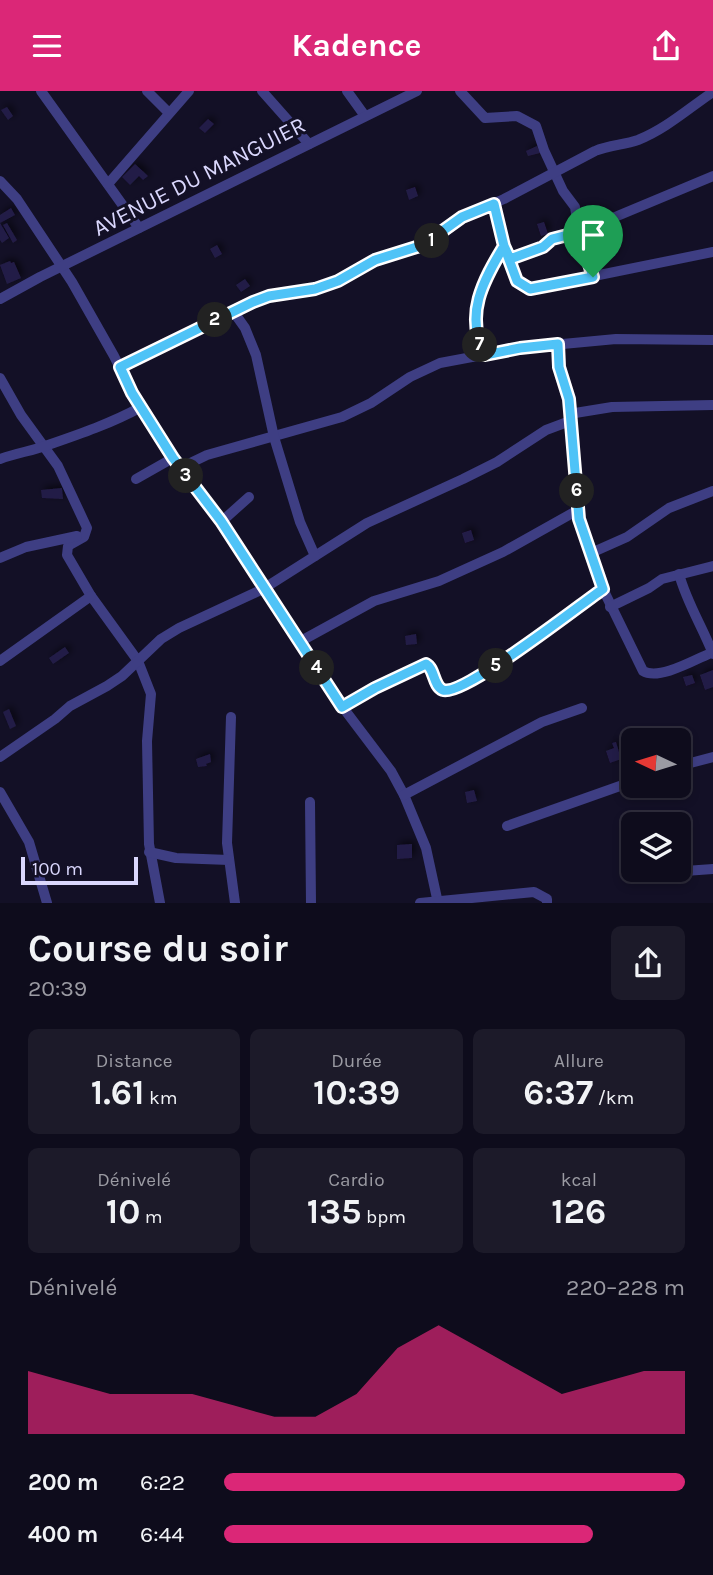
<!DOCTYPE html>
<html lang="fr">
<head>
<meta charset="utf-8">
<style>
  body { margin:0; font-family:Karla,sans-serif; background:#1c1a29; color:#f1f3f6; height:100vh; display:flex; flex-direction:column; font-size:26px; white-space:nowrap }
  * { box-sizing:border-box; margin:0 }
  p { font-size:23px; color:#9b9ba3 }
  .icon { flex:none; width:38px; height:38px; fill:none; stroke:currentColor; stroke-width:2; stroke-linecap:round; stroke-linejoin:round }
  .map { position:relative; height:812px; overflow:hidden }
  .sheet { display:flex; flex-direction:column; background:#0e0c1c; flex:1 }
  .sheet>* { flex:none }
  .needle { width:46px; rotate:274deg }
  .fabs { position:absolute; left:621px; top:637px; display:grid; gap:14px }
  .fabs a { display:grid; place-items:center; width:70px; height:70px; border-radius:10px; background:#0e0c1c; box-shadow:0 4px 10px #0003,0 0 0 2px #2e2c3b; font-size:35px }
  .scale { position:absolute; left:21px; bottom:18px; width:117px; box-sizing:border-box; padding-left:7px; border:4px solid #dad7fd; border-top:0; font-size:19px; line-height:24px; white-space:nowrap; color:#dad7fd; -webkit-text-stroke:5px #131026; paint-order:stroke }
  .pin { position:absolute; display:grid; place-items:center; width:60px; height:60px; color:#fff; margin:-72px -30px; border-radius:50% 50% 50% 0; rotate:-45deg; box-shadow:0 0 7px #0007 }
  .pin .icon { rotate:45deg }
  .km { position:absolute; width:35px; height:35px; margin:-18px; border-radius:50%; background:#222; color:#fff; font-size:19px; line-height:35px; text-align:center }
  .round { display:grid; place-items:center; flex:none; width:74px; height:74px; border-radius:10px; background:#1c1a29 }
  .headline { display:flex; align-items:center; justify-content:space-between; height:119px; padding:0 28px }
  h1 { font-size:38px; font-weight:700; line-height:52px }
  .stats { display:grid; grid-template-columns:repeat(3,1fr); gap:10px; height:119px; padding:7px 28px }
  .stats div { display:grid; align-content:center; border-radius:10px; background:#1c1a29; text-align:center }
  .stats b { font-size:35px; font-weight:700 }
  .stats small { font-size:19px; font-weight:400 }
  .stats p { font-size:19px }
  .chart { height:196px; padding:14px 28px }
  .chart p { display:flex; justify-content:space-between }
  .chart svg { width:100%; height:126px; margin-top:7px; fill:#db2777; opacity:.7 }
  ul { padding:0 28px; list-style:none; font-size:23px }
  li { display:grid; grid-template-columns:112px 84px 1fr; align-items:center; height:52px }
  li i { height:18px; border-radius:9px; background:#db2777 }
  header { display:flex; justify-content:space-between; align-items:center; height:91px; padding:0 28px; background:#db2777; color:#fff; font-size:32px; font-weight:700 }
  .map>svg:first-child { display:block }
</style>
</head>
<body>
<header><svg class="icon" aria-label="menu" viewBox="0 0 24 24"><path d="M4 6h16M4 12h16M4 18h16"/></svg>Kadence<svg class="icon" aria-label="share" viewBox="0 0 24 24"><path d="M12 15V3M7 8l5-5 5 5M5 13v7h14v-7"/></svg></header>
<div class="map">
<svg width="713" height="812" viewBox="0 0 713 812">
  <defs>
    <filter id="shadow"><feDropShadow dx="3" dy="-3" stdDeviation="3.5" flood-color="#0009"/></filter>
  </defs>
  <rect width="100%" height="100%" fill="#131026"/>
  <g fill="#241d46" filter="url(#shadow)">
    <path d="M7,16L13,25L8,29L1,19Z"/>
    <path d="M208,28L214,33L205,42L199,37Z"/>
    <path d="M537,55L540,62L528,65L526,60Z"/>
    <path d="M135,73L148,85L143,89L139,85L130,94L122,86Z"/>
    <path d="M415,96L418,105L409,109L406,99Z"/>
    <path d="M11,117L15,124L0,132L9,147L2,152L0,149V124Z"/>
    <path d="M544,131L548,143L541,145L537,133Z"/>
    <path d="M7,132L17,149L13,152L3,134Z"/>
    <path d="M217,154L222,163L215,167L210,158Z"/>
    <path d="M10,170L11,172L14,171L21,187L7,193L0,174Z"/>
    <path d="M245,188L250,195L241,201L236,194Z"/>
    <path d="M62,397L63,408L42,407L41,399Z"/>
    <path d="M471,439L474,449L465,452L462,442Z"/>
    <path d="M416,543L417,553L406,554L405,545Z"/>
    <path d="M65,556L69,562L53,573L49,567Z"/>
    <path d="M713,579V596L705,599L700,584Z"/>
    <path d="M692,584L695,592L686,595L683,586Z"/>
    <path d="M9,618L16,635L10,638L3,621Z"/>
    <path d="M616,651L621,668L610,672L606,660L614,657L612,652Z"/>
    <path d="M210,663L211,671L206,673L207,675L198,676L196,668Z"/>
    <path d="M474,699L477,710L467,712L465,701Z"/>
    <path d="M412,753V767L397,768V754Z"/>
  </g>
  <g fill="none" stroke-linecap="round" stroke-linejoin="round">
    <g stroke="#3e3e83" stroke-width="10">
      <path d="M41,0L139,137"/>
      <path d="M147,0L169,22"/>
      <path d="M262,0L309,53"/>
      <path d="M347,0L365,25"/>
      <path d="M460,0L485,27L517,25L536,35L544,59L563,100L575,116L579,141L593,186"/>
      <path d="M0,90L17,108L72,191L114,265L132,301L173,367L221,431L263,498L301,550L335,606L391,680L404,704L426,757L438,812"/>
      <path d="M108,93L189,0"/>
      <path d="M504,155L517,190L530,198L713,161"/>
      <path d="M510,168L543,156L552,148L579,141L713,85"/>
      <path d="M0,208L40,186L417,0"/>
      <path d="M558,253L559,276L569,308L579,427L601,494L643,580C659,590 696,568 713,561"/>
      <path d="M485,263C464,224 482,190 504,155L494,113"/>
      <path d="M120,277L253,211L269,205L315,198L338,190L375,169L423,154L462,126L504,108L595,60C609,54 624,54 638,49C666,38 689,17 713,1"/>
      <path d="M0,287L21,324L58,375L87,437L84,446L68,455L67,464L91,505L138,570L151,603L147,650L149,753L160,812"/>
      <path d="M569,323L612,316L713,314"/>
      <path d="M0,368C16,362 32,360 48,354C80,343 112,332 141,316"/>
      <path d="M180,377L207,364L342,326L371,312L410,286L440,272L520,257L616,248L713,249"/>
      <path d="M136,388L173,367"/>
      <path d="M221,431L249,406"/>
      <path d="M591,462L627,446L669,417L713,400"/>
      <path d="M315,465L367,432L463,388L497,371L546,339L570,330"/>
      <path d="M0,467L26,456L77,445"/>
      <path d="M679,483C687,512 702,535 713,563"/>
      <path d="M610,516L649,497L662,488L713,475"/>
      <path d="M301,550L374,510L439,490L503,461L578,419"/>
      <path d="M0,570L91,505"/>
      <path d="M343,616L375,597L426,573C435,578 433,595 443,599C463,606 581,513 603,498"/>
      <path d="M231,626L227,752L235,812"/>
      <path d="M0,666L55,628L70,615L107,595L122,585L161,548L179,537L263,498L315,465L300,431L274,346L256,264L245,237L233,220"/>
      <path d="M679,675L713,666"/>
      <path d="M0,701L29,751L47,812"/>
      <path d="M404,704L542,631L582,617"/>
      <path d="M310,711L311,812"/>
      <path d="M507,735L634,690"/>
      <path d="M149,761L176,767L229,769"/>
      <path d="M665,779L671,781L713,778"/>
      <path d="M420,812L534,801L547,808V812"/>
    </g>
  </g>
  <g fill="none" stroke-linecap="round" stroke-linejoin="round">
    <defs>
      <path id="route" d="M593,186L530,198L517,190L504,155L494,113L462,126L423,154L375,169L338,190L315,198L269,205L253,211L120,276L132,302L173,367L221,430L342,616L375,597L426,573C435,578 433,595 443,599C463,606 581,513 603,498L579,428L569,308L559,276L558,253L520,257L485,264C464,224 483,190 504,155L510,168L543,156L552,148L579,141L593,186"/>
    </defs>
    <use href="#route" stroke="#fff" stroke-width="14"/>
    <use href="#route" stroke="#4fc3f7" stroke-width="9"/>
  </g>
  <g text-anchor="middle" stroke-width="6" stroke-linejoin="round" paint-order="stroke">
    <g font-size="23" fill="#dad7fd" stroke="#131026">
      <text transform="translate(199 85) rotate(-27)" y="8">AVENUE DU MANGUIER</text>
    </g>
  </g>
</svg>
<div class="fabs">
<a><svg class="needle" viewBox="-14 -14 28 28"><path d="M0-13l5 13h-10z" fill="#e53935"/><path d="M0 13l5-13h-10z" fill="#9b9ba3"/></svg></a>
<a><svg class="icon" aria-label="layers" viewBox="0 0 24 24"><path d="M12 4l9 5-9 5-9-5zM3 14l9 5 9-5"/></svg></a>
</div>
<div class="scale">100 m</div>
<div class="pin" style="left:593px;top:186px;background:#1e9e55"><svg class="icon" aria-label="arrive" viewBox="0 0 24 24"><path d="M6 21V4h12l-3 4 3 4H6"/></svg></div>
<b class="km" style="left:432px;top:150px">1</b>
<b class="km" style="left:215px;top:229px">2</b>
<b class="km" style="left:186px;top:385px">3</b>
<b class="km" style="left:317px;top:577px">4</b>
<b class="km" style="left:496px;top:575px">5</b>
<b class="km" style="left:577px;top:400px">6</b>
<b class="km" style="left:480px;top:254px">7</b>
</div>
<section class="sheet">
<div class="headline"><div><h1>Course du soir</h1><p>20:39</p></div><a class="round"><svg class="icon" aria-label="share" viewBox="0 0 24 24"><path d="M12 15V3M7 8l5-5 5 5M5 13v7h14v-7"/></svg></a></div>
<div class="stats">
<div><p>Distance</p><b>1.61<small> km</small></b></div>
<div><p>Durée</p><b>10:39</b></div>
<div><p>Allure</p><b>6:37<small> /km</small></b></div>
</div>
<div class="stats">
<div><p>Dénivelé</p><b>10<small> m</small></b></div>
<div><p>Cardio</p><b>135<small> bpm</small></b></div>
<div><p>kcal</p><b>126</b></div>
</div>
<div class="chart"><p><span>Dénivelé</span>220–228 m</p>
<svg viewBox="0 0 160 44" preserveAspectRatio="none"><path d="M0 44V22L10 26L20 30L30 30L40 30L50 34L60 38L70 38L80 30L90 14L100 6L110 14L120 22L130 30L140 26L150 22L160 22V44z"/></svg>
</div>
<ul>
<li><b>200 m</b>6:22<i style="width:100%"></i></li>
<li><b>400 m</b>6:44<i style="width:80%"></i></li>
</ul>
</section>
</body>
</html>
